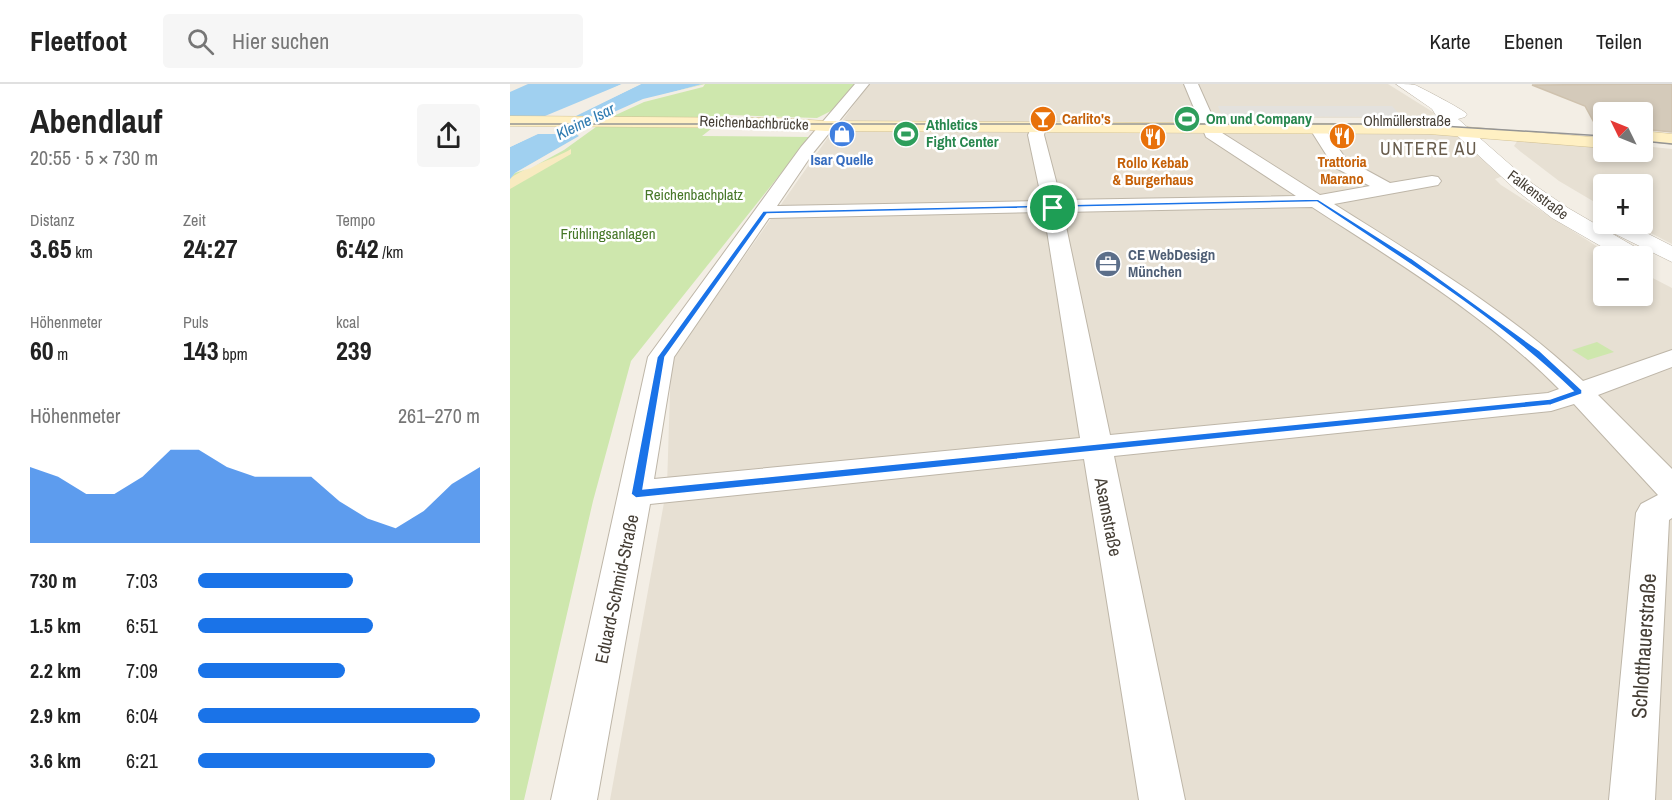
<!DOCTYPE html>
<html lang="de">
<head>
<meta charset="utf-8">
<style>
  body { margin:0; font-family:"Archivo Narrow",sans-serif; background:#f6f6f6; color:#222; height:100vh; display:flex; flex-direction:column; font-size:22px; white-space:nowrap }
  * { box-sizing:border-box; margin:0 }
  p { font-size:20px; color:#767676 }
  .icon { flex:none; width:33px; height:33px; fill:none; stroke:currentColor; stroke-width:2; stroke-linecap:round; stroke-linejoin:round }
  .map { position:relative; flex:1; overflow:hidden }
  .drawer { display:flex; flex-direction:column; background:#fff; width:510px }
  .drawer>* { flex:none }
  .needle { width:39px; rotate:313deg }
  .controls { position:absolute; left:1083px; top:18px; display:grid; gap:12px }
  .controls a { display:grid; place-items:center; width:60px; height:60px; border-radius:6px; background:#fff; box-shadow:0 3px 9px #0003; font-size:30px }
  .pin { position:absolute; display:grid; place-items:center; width:51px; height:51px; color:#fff; margin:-26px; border:3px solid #fff; border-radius:50%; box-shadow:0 2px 6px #0007 }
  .round { display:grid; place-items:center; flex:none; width:63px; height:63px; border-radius:6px; background:#f6f6f6 }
  .head { display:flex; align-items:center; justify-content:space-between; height:102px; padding:0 30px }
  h1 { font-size:33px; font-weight:700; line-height:45px }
  .figures { display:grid; grid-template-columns:repeat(3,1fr); gap:9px; height:102px; padding:6px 30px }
  .figures div { display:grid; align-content:center }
  .figures b { font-size:26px; font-weight:700 }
  .figures small { font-size:16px; font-weight:400 }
  .figures p { font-size:16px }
  .chart { height:168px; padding:12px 30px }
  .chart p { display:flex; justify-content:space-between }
  .chart svg { width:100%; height:108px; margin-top:6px; fill:#1a73e8; opacity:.7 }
  ul { padding:0 30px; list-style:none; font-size:20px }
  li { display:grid; grid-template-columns:96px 72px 1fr; align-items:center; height:45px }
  li i { height:15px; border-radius:8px; background:#1a73e8 }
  header { display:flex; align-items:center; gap:36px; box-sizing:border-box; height:84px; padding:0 30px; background:#fff; border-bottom:2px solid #e0e0e0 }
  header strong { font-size:28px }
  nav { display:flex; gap:33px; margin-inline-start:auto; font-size:21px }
  .search { width:420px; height:54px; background:#f6f6f6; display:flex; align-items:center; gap:15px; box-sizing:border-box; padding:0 21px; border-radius:6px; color:#767676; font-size:22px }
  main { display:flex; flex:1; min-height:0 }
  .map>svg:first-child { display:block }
</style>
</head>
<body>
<header>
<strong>Fleetfoot</strong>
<div class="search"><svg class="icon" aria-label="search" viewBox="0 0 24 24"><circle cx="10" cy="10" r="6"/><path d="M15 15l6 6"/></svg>Hier suchen</div>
<nav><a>Karte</a><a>Ebenen</a><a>Teilen</a></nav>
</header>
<main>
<section class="drawer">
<div class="head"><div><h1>Abendlauf</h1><p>20:55 · 5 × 730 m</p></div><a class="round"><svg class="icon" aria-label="share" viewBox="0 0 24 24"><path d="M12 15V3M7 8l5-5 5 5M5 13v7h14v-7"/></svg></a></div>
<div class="figures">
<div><p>Distanz</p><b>3.65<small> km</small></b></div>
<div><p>Zeit</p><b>24:27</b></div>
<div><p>Tempo</p><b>6:42<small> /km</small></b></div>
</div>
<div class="figures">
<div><p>Höhenmeter</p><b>60<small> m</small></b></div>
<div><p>Puls</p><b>143<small> bpm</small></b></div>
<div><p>kcal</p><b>239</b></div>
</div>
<div class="chart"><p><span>Höhenmeter</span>261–270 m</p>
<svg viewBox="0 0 160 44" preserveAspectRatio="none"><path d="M0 44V13L10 17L20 24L30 24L40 17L50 6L60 6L70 13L80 17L90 17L100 17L110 27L120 34L130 38L140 31L150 20L160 13V44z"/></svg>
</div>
<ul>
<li><b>730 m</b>7:03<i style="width:55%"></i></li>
<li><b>1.5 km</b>6:51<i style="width:62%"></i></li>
<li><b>2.2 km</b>7:09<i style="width:52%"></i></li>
<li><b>2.9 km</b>6:04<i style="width:100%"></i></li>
<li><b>3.6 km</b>6:21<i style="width:84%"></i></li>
</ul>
</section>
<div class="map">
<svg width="1162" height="716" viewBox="0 0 1162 716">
  <rect width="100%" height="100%" fill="#f3eee5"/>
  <g fill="#e7e0d3">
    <path d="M359,0H878L926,30L910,34H715L688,38L332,37Z"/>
    <path d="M324,45L946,49L993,92L985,95L991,101L1102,172H1094V212H1132L1133,189L1162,204V716H100L157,402L161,277Z"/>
    <path d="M1008,56L1093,60L1094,68H1132L1133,62L1162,65V160L1123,140H1132V100H1094L1093,123L1049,97L1011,68L1004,62Z"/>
  </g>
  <g fill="#cee7ad">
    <path d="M192,0H346L325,25L307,34L219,31L192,52L300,53L121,277L83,417L14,716H0V95L5,89L127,18Z"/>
    <path d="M1087,258L1104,268L1078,276L1062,266Z"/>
  </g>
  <path fill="#f8ebc0" d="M61,65V70L0,105V95C8,86 47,74 61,65Z"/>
  <path fill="#e3e1dd" d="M708,22H882L892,33L712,32Z"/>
  <g fill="#a0d0f0">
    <path d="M18,0H112C75,18 37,31 0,50V8Z"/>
    <path d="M131,0H192L127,18L67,50L70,52L5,89L0,95V63Z"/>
  </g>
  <g fill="#f3eee5">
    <path d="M112,0H115L114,2L93,13L42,32L0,53V32H35Z"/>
    <path d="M124,0H131L66,32H95L133,15L195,0L193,3L134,18L97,35L54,66L21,84L5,89L69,52L66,50H28L0,63V60Z"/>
  </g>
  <path fill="#d4caba" stroke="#cfc2ae" stroke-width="1.5" d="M1162,0V48L1132,45V28H1094V43L1086,42L1075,22L1022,1Z"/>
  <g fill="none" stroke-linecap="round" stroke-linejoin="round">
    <defs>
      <path id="minor" d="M345,0H359L303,69L267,122L532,117L518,51L523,40L528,38L536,43L534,51L551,116L786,112L696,53L674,0H688L709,47L810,111L860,102L824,83L800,45L808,40L813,42L836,75L880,99L922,92L928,93L931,97L928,101L824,120C909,174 999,227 1073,297L1162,266V283L1088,311L1162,385V434L1159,436L1145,716H1099L1126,429L1131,420L1148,411L1064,320L1041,327L604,372L675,716H629L574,375L140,420L87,716H41L138,273L291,63ZM802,123C887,178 978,233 1049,305L1038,309L600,351L553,128ZM534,128L570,354L144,395L164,273L259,134Z"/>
      <g id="tertiary">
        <path d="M886,0C892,0 900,0 905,1C912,4 954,26 957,30L955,33L948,35L1020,98L1058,124L1132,167L1136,172L1132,177V172H1108L1042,134L1006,106L927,33L922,25Z"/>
        <path d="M1095,140H1119L1162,162V178L1097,146Z"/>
      </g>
      <g id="secondary">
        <path d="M0,32L268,34L316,37L919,40L1094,54V64L919,50L316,47L268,44L0,42Z"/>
        <path d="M1132,47L1162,50V60L1132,57Z"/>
      </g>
    </defs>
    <use href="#minor" stroke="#beb6a8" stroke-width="2"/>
    <use href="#tertiary" stroke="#beb6a8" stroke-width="1"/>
    <use href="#secondary" stroke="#d3c295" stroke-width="1"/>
    <use href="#minor" fill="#fff" fill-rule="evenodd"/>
    <use href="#tertiary" fill="#fff" fill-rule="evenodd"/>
    <use href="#secondary" fill="#fff0c3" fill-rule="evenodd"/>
    <g stroke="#959595" stroke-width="1.5">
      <path d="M0,40H900L1094,52"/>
      <path d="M1132,57L1162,60"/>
    </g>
  </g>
  <path fill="#1a73e8" stroke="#fff" stroke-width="1.5" fill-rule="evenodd" d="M808,115L901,174L1030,267L1072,306V310L1041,321L126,414L121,410L147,273L253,127ZM807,118C895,177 987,234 1063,307L1040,315L133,405L155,273L257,130Z"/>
  <defs>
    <symbol id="bar-disc" viewBox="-11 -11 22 22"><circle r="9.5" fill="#e8710a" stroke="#fff"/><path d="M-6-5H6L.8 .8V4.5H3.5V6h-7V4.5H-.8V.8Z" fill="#fff"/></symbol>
    <symbol id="stadium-disc" viewBox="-11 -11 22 22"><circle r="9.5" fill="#2e9e5b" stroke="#fff"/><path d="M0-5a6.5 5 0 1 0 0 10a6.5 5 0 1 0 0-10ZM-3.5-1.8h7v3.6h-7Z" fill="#fff"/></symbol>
    <symbol id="shop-disc" viewBox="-11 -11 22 22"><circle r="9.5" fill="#3f7fe0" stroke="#fff"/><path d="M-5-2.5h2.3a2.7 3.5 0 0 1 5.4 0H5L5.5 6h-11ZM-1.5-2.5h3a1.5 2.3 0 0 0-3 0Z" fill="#fff"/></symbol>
    <symbol id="restaurant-disc" viewBox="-11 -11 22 22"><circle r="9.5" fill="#e8710a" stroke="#fff"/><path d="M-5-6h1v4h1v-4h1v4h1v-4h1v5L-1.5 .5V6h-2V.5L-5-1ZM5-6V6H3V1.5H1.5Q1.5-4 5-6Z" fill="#fff"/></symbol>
    <symbol id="office-disc" viewBox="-11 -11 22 22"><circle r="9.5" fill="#5c6f8a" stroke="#fff"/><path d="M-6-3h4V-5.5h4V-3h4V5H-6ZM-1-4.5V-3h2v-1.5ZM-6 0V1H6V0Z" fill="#fff"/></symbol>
  </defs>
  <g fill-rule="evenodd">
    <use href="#bar-disc" x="518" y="20" width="30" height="30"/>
    <use href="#stadium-disc" x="662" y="20" width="30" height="30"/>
    <use href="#shop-disc" x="317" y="35" width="30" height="30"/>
    <use href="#stadium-disc" x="381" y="35" width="30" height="30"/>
    <use href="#restaurant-disc" x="817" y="37" width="30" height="30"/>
    <use href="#restaurant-disc" x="628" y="38" width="30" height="30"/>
    <use href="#office-disc" x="583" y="165" width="30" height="30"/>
  </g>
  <g text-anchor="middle" stroke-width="5" stroke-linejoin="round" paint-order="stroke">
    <g font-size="15" font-weight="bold" fill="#c56008" stroke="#fff">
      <text x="552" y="40" text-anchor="start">Carlito's</text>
      <text x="832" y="83">Trattoria<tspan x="832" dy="17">Marano</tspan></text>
      <text x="643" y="84">Rollo Kebab<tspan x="643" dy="17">&amp; Burgerhaus</tspan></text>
    </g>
    <g font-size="15" font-weight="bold" fill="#27864d" stroke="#fff" text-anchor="start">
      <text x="696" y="40">Om und Company</text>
      <text x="416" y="46">Athletics<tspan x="416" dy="17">Fight Center</tspan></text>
    </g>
    <g font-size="15" fill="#453e35" stroke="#fff">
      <text x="897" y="42">Ohlmüllerstraße</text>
      <text transform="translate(244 39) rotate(2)" y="5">Reichenbachbrücke</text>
      <text transform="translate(1028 111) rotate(37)" y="5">Falkenstraße</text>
    </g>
    <g font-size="15" font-weight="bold" fill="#366cbe" stroke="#fff">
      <text x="332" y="81">Isar Quelle</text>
    </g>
    <g font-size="15" fill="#467728" stroke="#fff">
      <text x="184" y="116">Reichenbachplatz</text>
      <text x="98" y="155">Frühlingsanlagen</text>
    </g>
    <g font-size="15" font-weight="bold" fill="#4e5e75" stroke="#fff" text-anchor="start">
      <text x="618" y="176">CE WebDesign<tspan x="618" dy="17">München</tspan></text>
    </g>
    <g font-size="16" font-style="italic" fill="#2e7bb1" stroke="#fff">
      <text transform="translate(75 37) rotate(-26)" y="6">Kleine Isar</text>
    </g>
    <g font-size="18" letter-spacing="1.5" fill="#685c4c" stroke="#fff">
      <text x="919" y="71">UNTERE AU</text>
    </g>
    <g font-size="18" fill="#453e35" stroke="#fff">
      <text transform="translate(598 433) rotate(79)" y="6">Asamstraße</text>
      <text transform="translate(107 505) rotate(-78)" y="6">Eduard-Schmid-Straße</text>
    </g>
    <g font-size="21" fill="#453e35" stroke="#fff">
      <text transform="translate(1134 562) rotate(-86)" y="7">Schlotthauerstraße</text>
    </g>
  </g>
</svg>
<div class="controls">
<a><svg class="needle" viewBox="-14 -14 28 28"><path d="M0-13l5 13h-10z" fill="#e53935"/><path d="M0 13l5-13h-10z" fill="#767676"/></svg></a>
<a>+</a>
<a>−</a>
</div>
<div class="pin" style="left:543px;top:124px;background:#1e9e55"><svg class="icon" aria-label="arrive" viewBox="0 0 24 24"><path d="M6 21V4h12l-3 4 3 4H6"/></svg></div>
</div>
</main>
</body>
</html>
